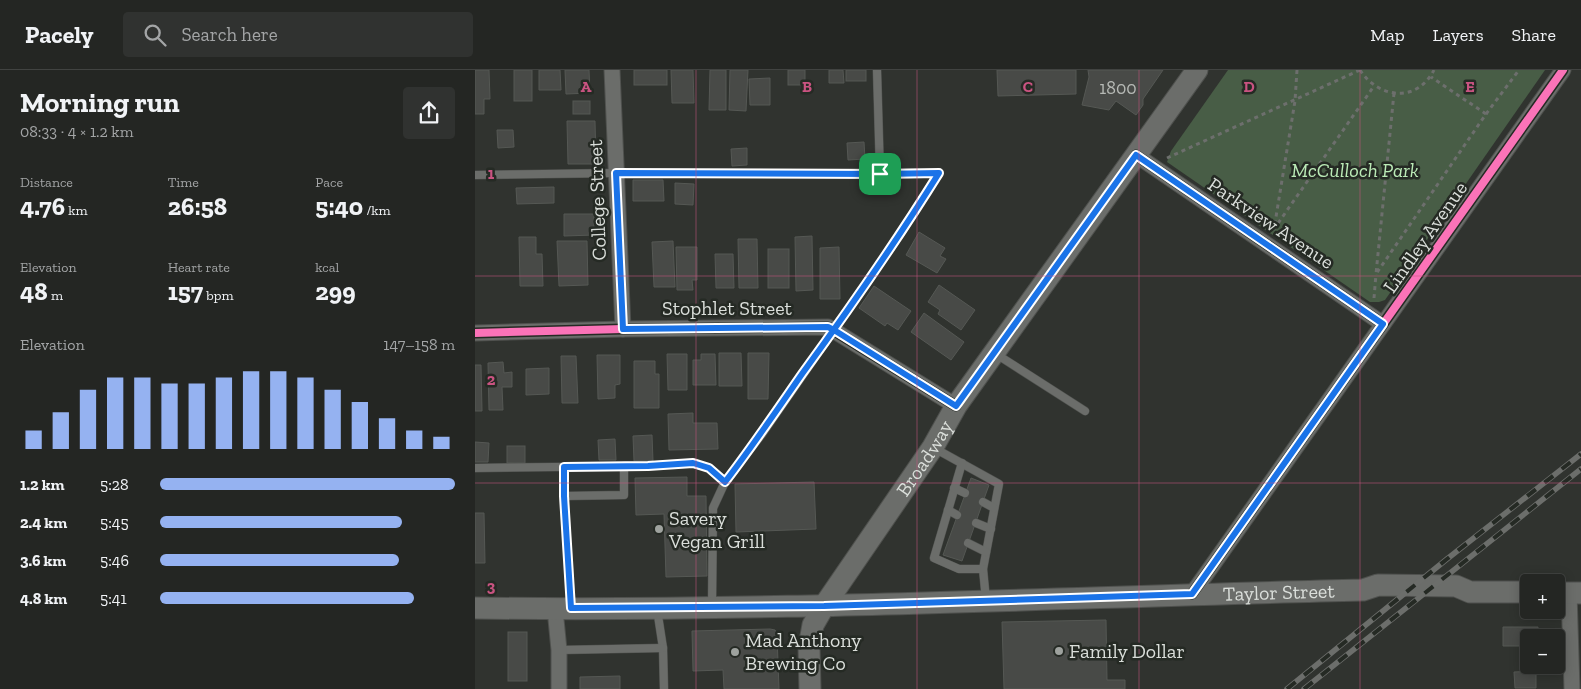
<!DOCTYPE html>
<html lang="en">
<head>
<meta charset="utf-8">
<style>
  body { margin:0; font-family:"Zilla Slab",serif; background:#303230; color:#f1f3f6; height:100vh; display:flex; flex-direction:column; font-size:19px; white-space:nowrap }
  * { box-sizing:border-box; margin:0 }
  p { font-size:16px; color:#a3a5a6 }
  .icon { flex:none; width:28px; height:28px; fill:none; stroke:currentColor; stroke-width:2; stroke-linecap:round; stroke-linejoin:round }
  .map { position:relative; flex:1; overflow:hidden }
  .sheet { display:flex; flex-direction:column; background:#242623; width:475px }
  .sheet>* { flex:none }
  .tools { position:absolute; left:1045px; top:504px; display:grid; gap:10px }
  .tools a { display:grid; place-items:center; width:45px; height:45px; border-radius:5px; background:#242623; box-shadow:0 2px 12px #0003,0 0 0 1px #414341; font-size:25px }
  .pin { position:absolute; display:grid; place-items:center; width:42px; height:42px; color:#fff; margin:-21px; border-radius:10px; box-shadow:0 2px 8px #0006 }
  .round { display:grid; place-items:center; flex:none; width:52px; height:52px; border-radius:5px; background:#303230 }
  .overview { display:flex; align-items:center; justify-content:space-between; height:85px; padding:0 20px }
  h1 { font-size:28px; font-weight:700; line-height:38px }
  .stats { display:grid; grid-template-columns:repeat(3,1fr); gap:8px; height:85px; padding:5px 20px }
  .stats div { display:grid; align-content:center }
  .stats b { font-size:25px; font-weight:700 }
  .stats small { font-size:14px; font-weight:400 }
  .stats p { font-size:14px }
  .chart { height:140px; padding:10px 20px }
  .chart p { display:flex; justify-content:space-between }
  .chart svg { width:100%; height:90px; margin-top:5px; stroke:#95b2f1; stroke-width:6 }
  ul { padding:0 20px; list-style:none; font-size:16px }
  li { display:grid; grid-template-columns:80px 60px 1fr; align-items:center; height:38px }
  li i { height:12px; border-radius:6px; background:#95b2f1 }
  header { display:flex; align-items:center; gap:30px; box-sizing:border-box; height:70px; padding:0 25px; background:#242623; border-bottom:1px solid #414341 }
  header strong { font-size:24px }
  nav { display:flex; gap:28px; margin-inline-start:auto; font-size:18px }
  .search { width:350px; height:45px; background:#303230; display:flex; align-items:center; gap:12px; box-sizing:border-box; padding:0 18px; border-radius:5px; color:#a3a5a6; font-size:19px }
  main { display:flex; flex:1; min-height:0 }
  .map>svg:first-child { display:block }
</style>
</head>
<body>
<header>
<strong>Pacely</strong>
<div class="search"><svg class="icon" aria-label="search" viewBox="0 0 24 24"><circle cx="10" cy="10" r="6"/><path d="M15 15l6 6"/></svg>Search here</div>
<nav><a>Map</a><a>Layers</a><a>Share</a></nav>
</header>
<main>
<section class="sheet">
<div class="overview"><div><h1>Morning run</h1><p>08:33 · 4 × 1.2 km</p></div><a class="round"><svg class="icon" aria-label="share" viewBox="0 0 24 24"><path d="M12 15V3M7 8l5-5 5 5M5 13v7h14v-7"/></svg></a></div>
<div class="stats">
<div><p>Distance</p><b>4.76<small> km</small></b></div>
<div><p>Time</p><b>26:58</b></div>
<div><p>Pace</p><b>5:40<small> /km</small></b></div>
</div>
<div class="stats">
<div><p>Elevation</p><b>48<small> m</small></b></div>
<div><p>Heart rate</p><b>157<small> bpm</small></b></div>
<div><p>kcal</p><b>299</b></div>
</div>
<div class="chart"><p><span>Elevation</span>147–158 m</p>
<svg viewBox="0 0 160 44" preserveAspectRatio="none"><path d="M5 44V35M15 44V26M25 44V15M35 44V9M45 44V9M55 44V12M65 44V12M75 44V9M85 44V6M95 44V6M105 44V9M115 44V15M125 44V21M135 44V29M145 44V35M155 44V38"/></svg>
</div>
<ul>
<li><b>1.2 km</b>5:28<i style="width:100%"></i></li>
<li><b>2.4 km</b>5:45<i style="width:82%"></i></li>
<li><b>3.6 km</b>5:46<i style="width:81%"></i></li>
<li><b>4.8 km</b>5:41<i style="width:86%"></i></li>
</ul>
</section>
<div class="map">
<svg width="1106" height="619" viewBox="0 0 1106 619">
  <rect width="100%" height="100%" fill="#30332f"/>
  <path fill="#485d46" d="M753,0H1070L910,230L904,232H895L692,92L696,81Z"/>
  <g fill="#484a47" stroke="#555854">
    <path d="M0,0H14L15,29H9V44H0Z"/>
    <rect x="39" y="0" width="18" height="31"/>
    <path d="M64,0H85L86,20H64Z"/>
    <path d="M90,0H114L115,23L91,24Z"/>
    <rect x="159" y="0" width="33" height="15"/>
    <path d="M196,0H218L219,33H197Z"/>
    <path d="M235,0H251V40H234Z"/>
    <path d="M255,0H273L271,41L254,40Z"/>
    <rect x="313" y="0" width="17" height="15"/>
    <path d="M354,0H368L369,13H354Z"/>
    <rect x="371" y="0" width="20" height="11"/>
    <path d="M522,0H601V24L523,26Z"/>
    <path d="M613,0H688L668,29V35L661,45L641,31L634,40L607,35L614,7Z"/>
    <path d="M295,8V35H275L274,9Z"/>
    <rect x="98" y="31" width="17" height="13"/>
    <path d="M92,51H120L121,94H93Z"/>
    <path d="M22,60H38L39,77L23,78Z"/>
    <path d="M389,72L390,89L373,90L372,73Z"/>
    <path d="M272,78V95L257,96L256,79Z"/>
    <path d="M158,110H188L189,131H158Z"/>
    <path d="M200,113L219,114L218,135L200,134Z"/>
    <path d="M79,117V133L42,134L41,118Z"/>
    <path d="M89,144H119V165L89,166Z"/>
    <path d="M444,162L470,178L465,186L471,189L462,203L431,185Z"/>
    <path d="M337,166L338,220L321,221L320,167Z"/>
    <path d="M44,167H61V184H67L68,216H45Z"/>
    <path d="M263,169H282L283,218H264Z"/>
    <path d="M82,171H112L113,215L84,216Z"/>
    <path d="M198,171L200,217H179L177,172Z"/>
    <path d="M201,177H222V210H217L218,220H202Z"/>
    <path d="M364,177L365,229H345V178Z"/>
    <rect x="293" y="179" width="21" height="39"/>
    <path d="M240,184H258L259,218H241Z"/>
    <path d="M464,215L500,240L486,260L463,244L465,240L453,232Z"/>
    <path d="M399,216L436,241L423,260L412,253L410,256L384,238Z"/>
    <path d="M449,243L489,272L476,290L436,262Z"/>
    <path d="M244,283H266L267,316H244Z"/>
    <path d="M273,283H294L293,329H273Z"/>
    <path d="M192,284H212V320H193Z"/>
    <path d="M226,284H240L241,315H218V290H226Z"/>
    <path d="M122,285H145V314L140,315V328L123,329Z"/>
    <path d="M86,286H101L103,333H87Z"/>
    <path d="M159,291H180V304H184V338H159Z"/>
    <path d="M28,292L29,303L37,302V317H27L28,340H14L13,293Z"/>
    <path d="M0,295H6L7,341H0Z"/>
    <path d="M74,298V324L51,325V299Z"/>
    <path d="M218,343V353H242L243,379L194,380L193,344Z"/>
    <path d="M177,365L178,391H159L158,366Z"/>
    <path d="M140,369L141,390H124L123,370Z"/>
    <path d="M0,372L14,373L13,392H0Z"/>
    <rect x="32" y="376" width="18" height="17"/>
    <path d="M212,407V426H231L232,506L191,507L189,444L161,445L160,408Z"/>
    <path d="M496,408L514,415L487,491L468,485Z"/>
    <path d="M339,412L341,459L261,462L260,414Z"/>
    <path d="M0,443H9L10,493H0Z"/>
    <path d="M631,550L632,610H650V619H529L527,552Z"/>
    <path d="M1028,557H1063V568H1054V576H1028Z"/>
    <path d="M295,559L300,560L302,565L304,619H249L248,600L218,601L217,561Z"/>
    <rect x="33" y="562" width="19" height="49"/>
    <path d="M1061,601V618H1040L1039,602Z"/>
    <path d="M145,606V619H105V607Z"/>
  </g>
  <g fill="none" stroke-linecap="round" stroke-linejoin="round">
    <defs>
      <g id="service">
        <path d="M402,0L405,104"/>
        <path d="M0,105L141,103H464"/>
        <path d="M521,284L610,341"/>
        <path d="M459,378L524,414L508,499L511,530"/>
        <path d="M487,393L459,488L484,499H508"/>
        <path d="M89,397V426L96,536"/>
        <path d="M0,398L173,396L217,393L234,398L250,412"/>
        <path d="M479,418L490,423"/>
        <path d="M89,426L149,425V396"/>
        <path d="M508,432L519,438"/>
        <path d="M473,440L482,445"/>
        <path d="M501,453L516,459"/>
        <path d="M493,473L511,482"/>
        <path d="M237,536L238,438L250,412L287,364L359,260L424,166L464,103"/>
        <path d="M182,539L188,578L189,619"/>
        <path d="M84,580L188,578"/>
      </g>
      <g id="minor">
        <path d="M137,0L148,259"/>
        <path d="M661,85L908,254"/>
        <path d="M0,263L148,259L353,257L481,336"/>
        <path d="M1094,523L1097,619"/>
        <path d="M717,524L1088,0"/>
        <path d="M80,539L84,580V619"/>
      </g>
      <g id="secondary">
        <path d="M1081,523H1106"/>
        <path id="s1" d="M0,538C296,542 592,527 888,520L903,515L981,516L995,522H1054"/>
        <path id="s2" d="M335,619L334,577L338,555L349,536L458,377L481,336L722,0"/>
      </g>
    </defs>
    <use href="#service" stroke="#4f514e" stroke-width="9"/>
    <use href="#minor" stroke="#4f514e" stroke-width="17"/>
    <use href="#secondary" stroke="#4f514e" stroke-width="23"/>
    <g stroke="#6d6f6d" stroke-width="3" stroke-dasharray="4 4" stroke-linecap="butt">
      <path d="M822,0L820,31L799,159L899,16"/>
      <path d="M885,0C904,29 942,33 959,0"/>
      <path d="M919,23L901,204L1011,44L956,7"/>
      <path d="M1011,44L1044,0"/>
      <path d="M692,88L885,0"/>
      <path d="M899,228L901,204"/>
    </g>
    <use href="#service" stroke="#6b6d6a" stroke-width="8"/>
    <use href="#minor" stroke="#6b6d6a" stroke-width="15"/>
    <use href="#secondary" stroke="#6b6d6a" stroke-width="21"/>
    <defs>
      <g id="rail">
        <path d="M812,619L972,489L1106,384"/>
        <path d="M829,619L1106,399"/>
      </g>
    </defs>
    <use href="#rail" stroke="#6c6e6b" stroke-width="5.5"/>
    <use href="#rail" stroke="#252a24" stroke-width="4" stroke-dasharray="11" stroke-linecap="butt"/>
    <defs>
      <g id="cycleway">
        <path d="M661,85L908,254"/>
        <path d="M0,263L148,259L353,257L481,336"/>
        <path d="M717,524L1088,0"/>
      </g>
    </defs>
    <use href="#cycleway" stroke="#252a24" stroke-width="11"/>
    <use href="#cycleway" stroke="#fb73b8" stroke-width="8"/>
  </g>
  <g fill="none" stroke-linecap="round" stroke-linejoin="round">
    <defs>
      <path id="route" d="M405,104L464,103C421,172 375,238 327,304C302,340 277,377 250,412L234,398L218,393L173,396L89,397V426L96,538L349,536L717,524L908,254L661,85L481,336L359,260L353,257L148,259L141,103L405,104"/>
    </defs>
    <use href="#route" stroke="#fff" stroke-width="10"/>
    <use href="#route" stroke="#1a73e8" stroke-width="6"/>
  </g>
  <path fill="none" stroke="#c95381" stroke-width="1" stroke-opacity="0.55" d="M221,0V619M442,0V619M664,0V619M885,0V619M0,206H1106M0,413H1106"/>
  <g fill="#9ea29e" stroke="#252a24" stroke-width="2">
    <circle cx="184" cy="459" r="5"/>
    <circle cx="584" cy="581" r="5"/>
    <circle cx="260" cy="582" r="5"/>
  </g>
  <g text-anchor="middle" stroke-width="5" stroke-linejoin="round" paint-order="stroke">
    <g font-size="18" fill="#b6b9b5">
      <text x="643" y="24">1800</text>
    </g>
    <g font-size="20" font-style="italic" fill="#bbebb7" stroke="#252a24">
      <text x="880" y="107">McCulloch Park</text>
    </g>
    <g font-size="20" fill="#dadeda" stroke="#252a24">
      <text transform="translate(122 130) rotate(-92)" y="7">College Street</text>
      <text transform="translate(796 153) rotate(34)" y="7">Parkview Avenue</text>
      <text transform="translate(950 167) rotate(-55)" y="7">Lindley Avenue</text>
      <text x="252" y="245">Stophlet Street</text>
      <text dy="7" stroke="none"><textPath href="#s2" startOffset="265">Broadway</textPath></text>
      <text dy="7" stroke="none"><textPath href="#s1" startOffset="804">Taylor Street</textPath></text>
    </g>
    <g font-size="20" fill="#dadeda" stroke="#252a24" text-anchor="start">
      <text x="194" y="455">Savery<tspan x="194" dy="23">Vegan Grill</tspan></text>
      <text x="270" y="577">Mad Anthony<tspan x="270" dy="23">Brewing Co</tspan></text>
      <text x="594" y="588">Family Dollar</text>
    </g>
  </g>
  <g font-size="16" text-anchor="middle" font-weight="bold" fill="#c95381" stroke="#252a24" stroke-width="5" stroke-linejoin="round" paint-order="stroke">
    <text x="111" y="22">A</text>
    <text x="332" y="22">B</text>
    <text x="553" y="22">C</text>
    <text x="774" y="22">D</text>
    <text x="995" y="22">E</text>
    <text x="16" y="109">1</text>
    <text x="16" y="315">2</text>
    <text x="16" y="522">3</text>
  </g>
</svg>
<div class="tools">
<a>+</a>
<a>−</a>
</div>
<div class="pin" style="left:405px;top:104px;background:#1e9e55"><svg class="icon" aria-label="arrive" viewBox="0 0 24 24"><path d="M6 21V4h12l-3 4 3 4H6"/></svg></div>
</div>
</main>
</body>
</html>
